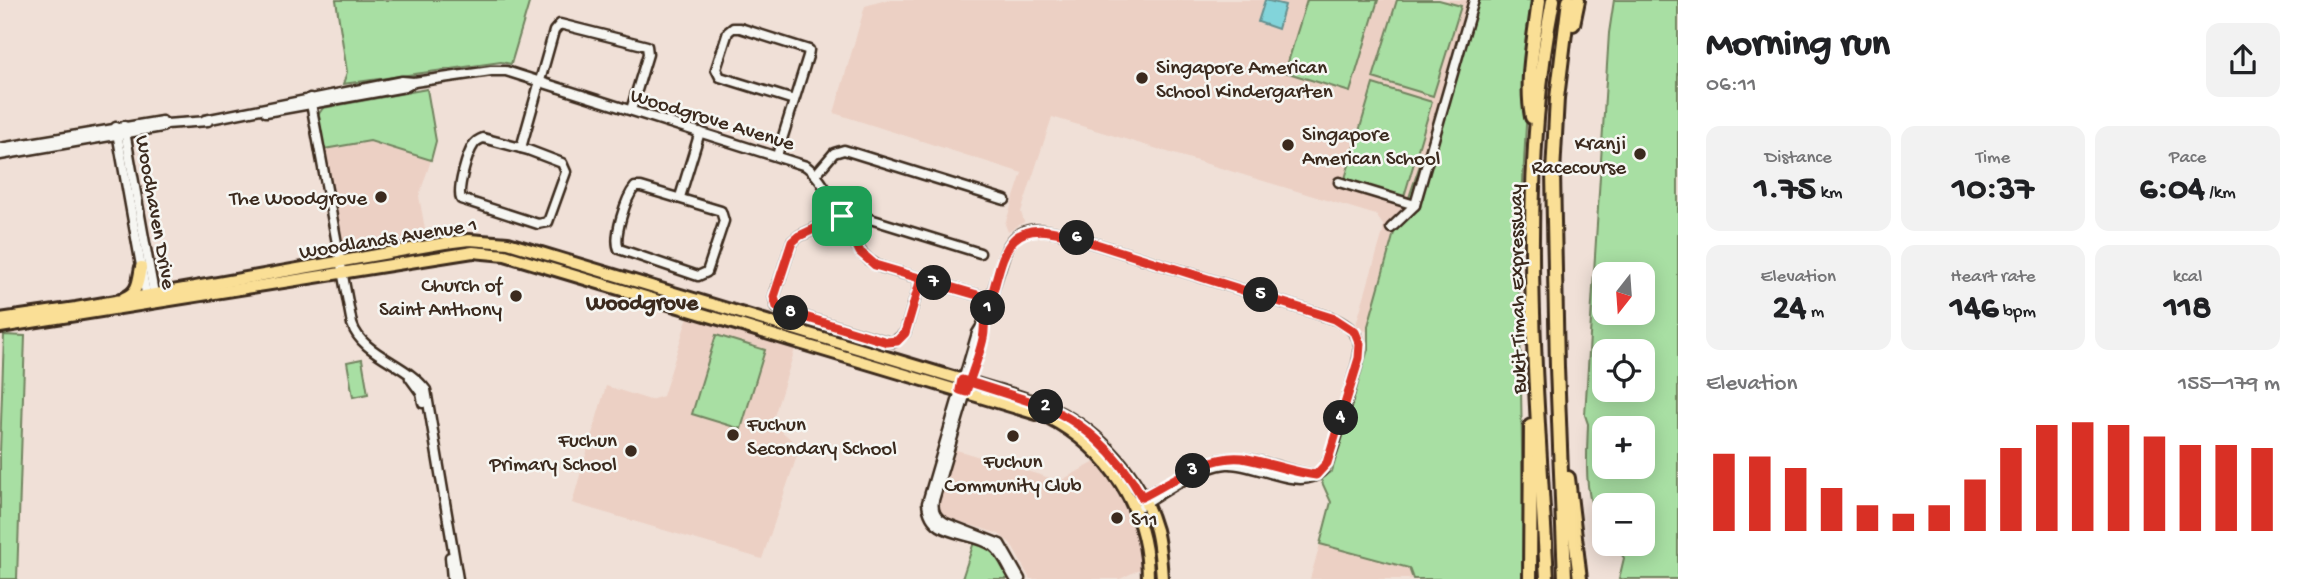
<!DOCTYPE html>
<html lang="en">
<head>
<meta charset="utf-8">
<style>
  body { margin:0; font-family:"Gochi Hand",sans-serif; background:#f2f2f2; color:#202124; height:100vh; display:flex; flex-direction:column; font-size:26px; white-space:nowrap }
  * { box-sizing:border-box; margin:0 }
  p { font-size:23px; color:#757577 }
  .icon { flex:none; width:38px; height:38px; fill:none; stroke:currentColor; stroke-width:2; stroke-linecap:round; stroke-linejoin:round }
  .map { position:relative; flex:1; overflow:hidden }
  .drawer { display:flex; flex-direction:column; background:#fff; width:630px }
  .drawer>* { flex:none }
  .needle { width:46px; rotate:197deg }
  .fabs { position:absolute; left:1592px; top:262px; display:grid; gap:14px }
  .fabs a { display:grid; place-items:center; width:63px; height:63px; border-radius:14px; background:#fff; box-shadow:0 4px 18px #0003; font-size:35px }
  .pin { position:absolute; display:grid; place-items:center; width:60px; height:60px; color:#fff; margin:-30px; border-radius:14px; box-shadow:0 4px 10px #0006 }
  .km { position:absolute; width:35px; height:35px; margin:-18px; border-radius:50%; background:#222; color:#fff; font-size:19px; line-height:35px; text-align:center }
  .round { display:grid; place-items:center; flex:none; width:74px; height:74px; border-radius:14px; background:#f2f2f2 }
  .summary { display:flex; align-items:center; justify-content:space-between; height:119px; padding:0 28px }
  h1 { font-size:38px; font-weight:700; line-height:52px }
  .figures { display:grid; grid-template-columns:repeat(3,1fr); gap:10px; height:119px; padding:7px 28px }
  .figures div { display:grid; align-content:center; border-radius:14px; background:#f2f2f2; text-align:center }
  .figures b { font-size:35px; font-weight:700 }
  .figures small { font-size:19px; font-weight:400 }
  .figures p { font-size:19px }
  .chart { height:196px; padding:14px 28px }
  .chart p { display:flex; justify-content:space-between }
  .chart svg { width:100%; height:126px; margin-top:7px; stroke:#d93025; stroke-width:6 }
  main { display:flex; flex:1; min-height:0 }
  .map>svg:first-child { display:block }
</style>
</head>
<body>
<main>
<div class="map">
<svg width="1678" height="579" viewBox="0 0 1678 579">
  <rect width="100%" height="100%" fill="#f0e0d7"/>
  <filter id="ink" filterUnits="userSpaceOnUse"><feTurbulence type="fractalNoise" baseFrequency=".0143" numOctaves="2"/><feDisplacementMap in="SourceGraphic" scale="14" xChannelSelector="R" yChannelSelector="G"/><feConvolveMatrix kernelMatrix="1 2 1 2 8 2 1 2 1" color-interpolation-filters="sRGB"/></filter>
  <g filter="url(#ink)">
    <g fill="#ecd0c4">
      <path d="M886,0H1474L1382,335L1355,328L1383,232V225L1376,215L1052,117L1021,212L1024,222L1008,232L1005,224L1022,173L834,113L865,6Z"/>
      <path d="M370,141L431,160L419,196L427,240L348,254L342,249L324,149Z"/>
      <path d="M689,313L796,346L772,423L800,447L762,559L572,503L606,386L650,400L663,396Z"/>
      <path d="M953,449L1060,481L1095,462L1115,487L1134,528L1142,568L1120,579H1030L1011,544L999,534L946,517L939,511L937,502Z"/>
      <path d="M1320,544L1409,568L1413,579H1310Z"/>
    </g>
    <g fill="#a8dfa3" stroke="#728460" stroke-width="2" fill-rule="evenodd">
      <path d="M336,0H530L511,64L501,62L343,84L347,72Z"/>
      <path d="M1307,0H1378L1350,92L1285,72Z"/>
      <path d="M1397,0H1439L1461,6L1433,96L1373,78Z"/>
      <path d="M1476,0H1535L1530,49L1519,258L1524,579H1413L1409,568L1320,544L1331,502L1320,478L1332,471L1368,349V326L1397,222L1403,215Z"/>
      <path d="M1614,0H1678V579H1619L1624,558L1615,544H1643V506H1605V532C1582,503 1587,459 1588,424L1585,415L1609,33ZM1605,275H1643V313H1605ZM1605,352H1643V390H1605ZM1605,429H1643V467H1605Z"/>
      <path d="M1373,84L1432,102L1403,200L1344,182Z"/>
      <path d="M427,89L436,141L431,160L370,141L324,149L318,115L323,108Z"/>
      <path d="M4,335L25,336L17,579H0V452Z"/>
      <path d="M716,335L765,350L741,429L692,414Z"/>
      <path d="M362,359L368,394L353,397L347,362Z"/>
      <path d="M974,542L996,551L1012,579H962Z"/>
    </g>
    <path fill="#82d4da" stroke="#66908f" stroke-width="2" d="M1265,0L1285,5L1278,29L1258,22Z"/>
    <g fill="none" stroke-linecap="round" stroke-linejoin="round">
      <defs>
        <g id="minor">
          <path d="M310,98L352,324C362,355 406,363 426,390L458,579"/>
          <path d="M266,112L405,87L414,82"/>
          <path d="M205,120L402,81L414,82L491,71H506L806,166C838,190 846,254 881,267L991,299"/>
          <path d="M124,126L155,299"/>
          <path d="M116,127L147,299"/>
          <path d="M483,138L528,150L562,163L566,172L548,222L538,224L461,199C457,189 467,154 474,144C477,140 479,140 483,138Z"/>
          <path d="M0,148L162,121L166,124L208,121"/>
          <path d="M521,148L554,31L560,24L647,46L648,54L631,110"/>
          <path d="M0,155L162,127L166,124"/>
          <path d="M777,156L779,149L808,56L809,50L740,28H733L728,32L716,69L720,77L794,100"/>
          <path d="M816,174L834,153L844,150L1005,200"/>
          <path d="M1339,182L1415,205"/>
          <path d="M635,187H641L721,211L724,221L707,272L698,276L619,249C613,237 626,197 635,187Z"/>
          <path d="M680,197L700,132"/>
          <path d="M1391,228L1415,205L1474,0"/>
          <path d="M921,279L905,333L894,342L885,341L782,310L777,308L774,297L792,242L799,236L842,216L854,214L980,253"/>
          <path d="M982,325L983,335L934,500C932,511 936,518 946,523L1000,544L1020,579"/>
          <path d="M410,378L421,393L423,403"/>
          <path d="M1220,460C1251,453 1283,471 1313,475"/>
          <path d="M1138,499L1177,480"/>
          <path d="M450,557L452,579"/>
          <path d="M1015,579C1008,568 1003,553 993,546C970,530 930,539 927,503L977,333L982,325L1005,253C1017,224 1038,227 1064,234L1335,319C1361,332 1364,343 1355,371C1349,391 1334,460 1321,472C1299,492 1254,462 1227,464C1201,466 1163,492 1141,506"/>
        </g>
        <g id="major">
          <path d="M124,298C139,292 138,281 141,267"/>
          <path d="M0,319L76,308L445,243L469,240L508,243L976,384C1001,392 1029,398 1053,410C1101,432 1142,480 1156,530C1160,546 1161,563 1162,579"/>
          <path d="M0,327L473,252L505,255L1047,417C1109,449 1148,508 1148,579"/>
        </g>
        <g id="highway">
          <path d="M1573,24L1578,0"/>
          <path d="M1532,117C1525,79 1535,37 1539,0"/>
          <path d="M1568,478L1580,579"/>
          <path d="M1530,579L1531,426"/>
          <path d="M1547,579C1537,387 1516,190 1553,0"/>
          <path d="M1565,579L1557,367L1553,173L1557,98L1569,0"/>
        </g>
      </defs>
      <use href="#minor" stroke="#3b2a1e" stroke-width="13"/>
      <use href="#major" stroke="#3b2a1e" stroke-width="16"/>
      <use href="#highway" stroke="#3b2a1e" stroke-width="18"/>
      <use href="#minor" stroke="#f6f6f2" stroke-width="8"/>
      <use href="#major" stroke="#fadf96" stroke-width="10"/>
      <use href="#highway" stroke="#fadf96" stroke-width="12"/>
    </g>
  </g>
  <g fill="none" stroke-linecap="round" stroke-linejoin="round" filter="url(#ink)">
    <defs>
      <path id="route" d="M842,216L860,252L875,265L991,299C987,311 984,319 984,331C984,345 970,377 966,392L960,390L962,380L976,384L1035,403C1081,418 1119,455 1142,497C1171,483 1208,454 1242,458C1267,462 1291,472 1316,475L1327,463L1359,358L1360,344L1355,332L1335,319L1064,234C1006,218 1004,253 991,299L921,279L905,333L897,341L887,342L782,310L777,307L774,297L792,242L799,236L842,216"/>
    </defs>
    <use href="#route" stroke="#fff" stroke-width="14"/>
    <use href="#route" stroke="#d93025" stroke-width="9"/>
  </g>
  <g fill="#3b2a1e" stroke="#f6f6f2" stroke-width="2.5">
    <circle cx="1142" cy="78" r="7"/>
    <circle cx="1288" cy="145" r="7"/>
    <circle cx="1640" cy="154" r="7"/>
    <circle cx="381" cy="197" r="7"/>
    <circle cx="516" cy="296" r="7"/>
    <circle cx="733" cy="435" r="7"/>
    <circle cx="1013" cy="436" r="7"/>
    <circle cx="631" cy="451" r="7"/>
    <circle cx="1117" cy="518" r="7"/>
  </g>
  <g text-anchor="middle" stroke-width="5" stroke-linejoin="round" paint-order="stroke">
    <g font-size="21" fill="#3b2a1e" stroke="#f6f6f2" text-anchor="start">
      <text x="1156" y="73">Singapore American<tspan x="1156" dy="24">School Kindergarten</tspan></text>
      <text x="1302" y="140">Singapore<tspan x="1302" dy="24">American School</tspan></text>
      <text x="1626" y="149" text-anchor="end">Kranji<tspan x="1626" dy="24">Racecourse</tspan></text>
      <text x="367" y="204" text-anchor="end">The Woodgrove</text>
      <text x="502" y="291" text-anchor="end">Church of<tspan x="502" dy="24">Saint Anthony</tspan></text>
      <text x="747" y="430">Fuchun<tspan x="747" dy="24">Secondary School</tspan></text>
      <text x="617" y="446" text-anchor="end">Fuchun<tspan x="617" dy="24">Primary School</tspan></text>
      <text x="1013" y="467" text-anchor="middle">Fuchun<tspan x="1013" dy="24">Community Club</tspan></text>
      <text x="1131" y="525">S11</text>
    </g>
    <g font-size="21" fill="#3b2a1e" stroke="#f6f6f2">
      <text transform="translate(713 118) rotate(17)" y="7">Woodgrove Avenue</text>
      <text transform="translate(157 212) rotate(80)" y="7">Woodhaven Drive</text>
      <text transform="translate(388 237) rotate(-9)" y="7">Woodlands Avenue 1</text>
      <text transform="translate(1516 289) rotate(-91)" y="7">Bukit Timah Expressway</text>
    </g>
    <g font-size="23" font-weight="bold" fill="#3b2a1e" stroke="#f6f6f2">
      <text x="642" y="309">Woodgrove</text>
    </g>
  </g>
</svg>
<div class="fabs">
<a><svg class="needle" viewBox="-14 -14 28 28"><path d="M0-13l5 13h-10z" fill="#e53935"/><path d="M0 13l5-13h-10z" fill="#757577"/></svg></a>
<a><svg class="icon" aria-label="locate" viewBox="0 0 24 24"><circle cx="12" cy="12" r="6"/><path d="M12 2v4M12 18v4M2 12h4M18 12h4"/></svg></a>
<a>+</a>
<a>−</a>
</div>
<div class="pin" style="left:842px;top:216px;background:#1e9e55"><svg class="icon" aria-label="arrive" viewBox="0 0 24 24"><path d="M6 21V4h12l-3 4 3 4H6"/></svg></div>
<b class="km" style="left:988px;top:308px">1</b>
<b class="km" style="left:1046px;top:407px">2</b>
<b class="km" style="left:1193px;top:471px">3</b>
<b class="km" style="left:1341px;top:418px">4</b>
<b class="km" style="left:1261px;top:295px">5</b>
<b class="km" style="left:1077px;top:238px">6</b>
<b class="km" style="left:934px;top:283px">7</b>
<b class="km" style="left:791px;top:313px">8</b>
</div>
<section class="drawer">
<div class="summary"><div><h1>Morning run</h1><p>06:11</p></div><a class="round"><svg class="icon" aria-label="share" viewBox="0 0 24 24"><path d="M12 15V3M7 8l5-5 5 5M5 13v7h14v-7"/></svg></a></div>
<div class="figures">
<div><p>Distance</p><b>1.75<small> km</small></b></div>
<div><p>Time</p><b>10:37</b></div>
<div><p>Pace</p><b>6:04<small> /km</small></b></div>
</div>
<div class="figures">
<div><p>Elevation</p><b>24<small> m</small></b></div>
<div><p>Heart rate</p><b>146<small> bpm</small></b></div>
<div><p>kcal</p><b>118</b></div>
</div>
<div class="chart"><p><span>Elevation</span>155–179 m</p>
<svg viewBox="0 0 160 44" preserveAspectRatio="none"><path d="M5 44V17M15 44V18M25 44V22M35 44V29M45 44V35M55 44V38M65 44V35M75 44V26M85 44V15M95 44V7M105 44V6M115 44V7M125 44V11M135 44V14M145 44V14M155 44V15"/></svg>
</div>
</section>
</main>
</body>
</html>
